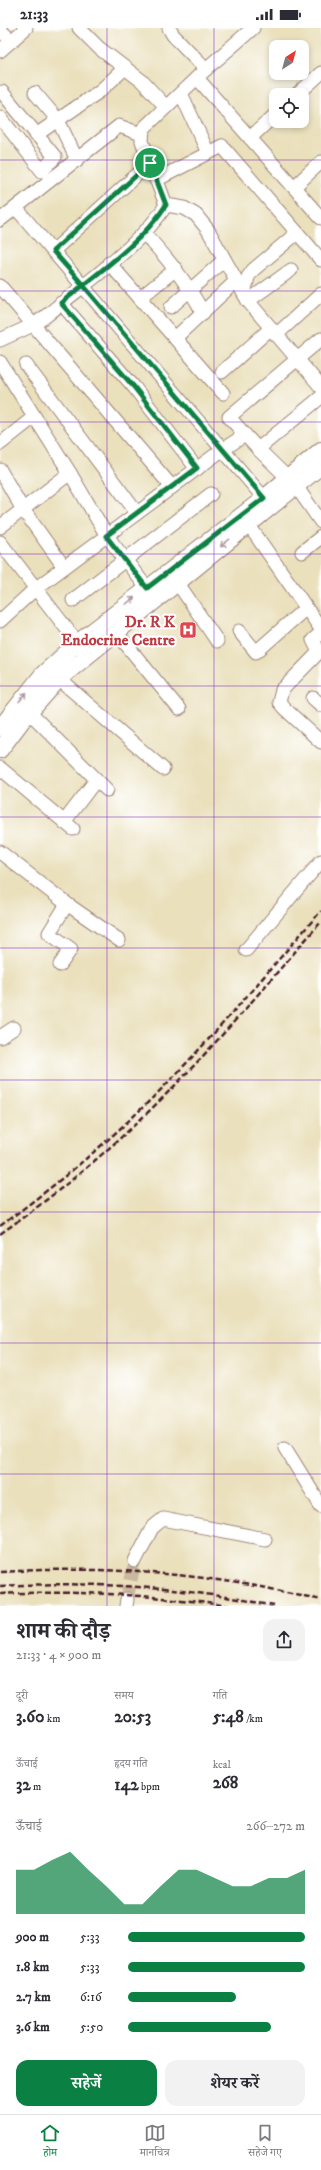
<!DOCTYPE html>
<html lang="hi">
<head>
<meta charset="utf-8">
<style>
  body { margin:0; font-family:"IM FELL DW Pica","Noto Serif Devanagari",serif; background:#f2f2f3; color:#2b2b33; height:100vh; display:flex; flex-direction:column; font-size:15px; white-space:nowrap }
  * { box-sizing:border-box; margin:0 }
  p { font-size:13px; color:#7c7c81 }
  .icon { flex:none; width:22px; height:22px; fill:none; stroke:currentColor; stroke-width:2; stroke-linecap:round; stroke-linejoin:round }
  .map { position:relative; height:1578px; overflow:hidden }
  .drawer { display:flex; flex-direction:column; background:#fff; flex:1 }
  .drawer>* { flex:none }
  .needle { width:26px; rotate:36deg }
  .controls { position:absolute; left:269px; top:12px; display:grid; gap:8px }
  .controls a { display:grid; place-items:center; width:40px; height:40px; border-radius:8px; background:#fff; box-shadow:0 2px 6px #0003; font-size:20px }
  .pin { position:absolute; display:grid; place-items:center; width:34px; height:34px; color:#fff; margin:-17px; border:2px solid #fff; border-radius:50%; box-shadow:0 1px 4px #0007 }
  .round { display:grid; place-items:center; flex:none; width:42px; height:42px; border-radius:12px; background:#f2f2f3 }
  .summary { display:flex; align-items:center; justify-content:space-between; height:68px; padding:0 16px }
  h1 { font-size:22px; font-weight:700; line-height:30px }
  .figures { display:grid; grid-template-columns:repeat(3,1fr); gap:6px; height:68px; padding:4px 16px }
  .figures div { display:grid; align-content:center }
  .figures b { font-size:17px; font-weight:700 }
  .figures small { font-size:11px; font-weight:400 }
  .figures p { font-size:11px }
  .chart { height:112px; padding:8px 16px }
  .chart p { display:flex; justify-content:space-between }
  .chart svg { width:100%; height:72px; margin-top:4px; fill:#0b8043; opacity:.7 }
  .action { display:flex; gap:8px; margin-top:auto; padding:8px 16px }
  .action a { flex:1; height:46px; border-radius:12px; background:#0b8043; color:#fff; font-size:16px; font-weight:700; line-height:46px; text-align:center }
  .action a+a { background:#f2f2f3; color:#2b2b33 }
  ul { padding:0 16px; list-style:none; font-size:13px }
  li { display:grid; grid-template-columns:64px 48px 1fr; align-items:center; height:30px }
  li i { height:10px; border-radius:5px; background:#0b8043 }
  .status { display:flex; justify-content:space-between; align-items:center; height:28px; padding:0 20px; background:#fff; direction:ltr }
  .status svg { height:11px; fill:currentColor }
  .menu { display:flex; justify-content:space-around; align-items:center; height:56px; border-top:1px solid #e1e1e2; background:#fff; font-size:11px; color:#7c7c81 }
  .menu a { display:grid; justify-items:center; gap:2px }
  .menu .selected { color:#0b8043 }
  .map>svg:first-child { display:block }
</style>
</head>
<body>
<div class="status"><b>21:33</b><svg viewBox="0 0 49 12"><path d="M0 12V9h3v3zM5 12V6h3v6zM10 12V3h3v9zM15 12V0h3v12zM26 1h20v11H26zM47 4h2v5h-2z"/></svg></div>
<div class="map">
<svg width="321" height="1578" viewBox="0 0 321 1578">
  <rect width="100%" height="100%" fill="#fff"/>
  <filter id="ink" filterUnits="userSpaceOnUse"><feTurbulence type="fractalNoise" baseFrequency=".025" numOctaves="2"/><feDisplacementMap in="SourceGraphic" scale="8" xChannelSelector="R" yChannelSelector="G"/><feConvolveMatrix kernelMatrix="1 2 1 2 8 2 1 2 1" color-interpolation-filters="sRGB"/></filter>
  <filter id="wash" filterUnits="userSpaceOnUse"><feTurbulence type="fractalNoise" baseFrequency=".012" numOctaves="4" result="noise"/><feDisplacementMap in="SourceGraphic" scale="16" xChannelSelector="R" yChannelSelector="G"/><feGaussianBlur stdDeviation="0.9" result="paint"/><feColorMatrix in="noise" values="0 0 0 0 0 0 0 0 0 0 0 0 0 0 0 0 0 1.4 0 .05"/><feComposite in="paint" operator="in"/></filter>
  <g filter="url(#wash)">
    <rect width="100%" height="100%" fill="#eae0bc"/>
  </g>
  <g filter="url(#ink)">
    <g fill="none" stroke-linecap="round" stroke-linejoin="round">
      <path stroke="#cab99f" stroke-width="13" stroke-dasharray="13 6" stroke-linecap="butt" d="M127,1571L135,1533"/>
      <defs>
        <g id="minor">
          <path d="M79,0L99,20L142,53L166,79"/>
          <path d="M169,0L173,7L206,41"/>
          <path d="M0,2L12,13"/>
          <path d="M0,23L26,0"/>
          <path d="M197,50L321,190"/>
          <path d="M35,65L58,92L77,132"/>
          <path d="M181,65L208,125"/>
          <path d="M297,67L321,45"/>
          <path d="M0,89L42,143L55,129L2,64"/>
          <path d="M36,107L100,63L125,40"/>
          <path d="M250,110L276,86"/>
          <path d="M156,152L222,118L321,232"/>
          <path d="M294,159L321,134"/>
          <path d="M166,177L184,180L196,187L208,202L248,273L321,359"/>
          <path d="M16,180L270,477"/>
          <path d="M0,192L119,98L141,106"/>
          <path d="M144,205C167,230 187,254 203,285"/>
          <path d="M53,223L150,135"/>
          <path d="M109,235L223,365"/>
          <path d="M0,258L172,459"/>
          <path d="M244,266L248,249L253,242L297,205"/>
          <path d="M140,270L176,241"/>
          <path d="M248,273L291,242"/>
          <path d="M61,275L134,359L197,441"/>
          <path d="M171,279L224,232"/>
          <path d="M276,307L321,266"/>
          <path d="M175,310L236,253"/>
          <path d="M321,311L229,389L258,421L296,458L321,494"/>
          <path d="M0,312L33,297L46,288C83,257 142,216 166,177L142,113L143,101L206,41L253,0"/>
          <path d="M0,334L70,445L107,508L153,568"/>
          <path d="M26,337L137,485"/>
          <path d="M222,344L270,301"/>
          <path d="M0,416L34,389"/>
          <path d="M258,421L321,369"/>
          <path d="M0,442L22,480L64,539"/>
          <path d="M248,496L321,601"/>
          <path d="M0,499L70,445"/>
          <path d="M0,514L83,622"/>
          <path d="M302,524L321,509"/>
          <path d="M177,554L217,613"/>
          <path d="M73,572L211,466"/>
          <path d="M0,593L35,561L222,422L245,407"/>
          <path d="M239,603L256,624L306,580"/>
          <path d="M116,604L179,681"/>
          <path d="M321,605L313,612L319,624L282,662L279,674L284,680L321,714"/>
          <path d="M59,651L163,741"/>
          <path d="M313,670L321,677"/>
          <path d="M29,684L107,762"/>
          <path d="M0,740L73,801"/>
          <path d="M64,794L96,752"/>
          <path d="M0,824L67,876L119,912"/>
          <path d="M246,922L321,833"/>
          <path d="M60,937L71,921L49,905L67,876"/>
          <path d="M0,1009L14,1000"/>
          <path d="M285,1420L321,1478"/>
          <path d="M135,1533L152,1500L163,1491L265,1511"/>
          <path d="M126,1578L127,1571"/>
        </g>
        <g id="major">
          <path d="M0,700L42,647L77,615L264,470L321,422"/>
          <path d="M0,722L22,693L59,651L321,438"/>
        </g>
      </defs>
      <use href="#minor" stroke="#9a8074" stroke-width="15"/>
      <use href="#major" stroke="#9a8074" stroke-width="18"/>
      <use href="#minor" stroke="#fff" stroke-width="13"/>
      <use href="#major" stroke="#fff" stroke-width="16"/>
      <g stroke="#4a1f2b" stroke-width="2.5" stroke-dasharray="6 3" stroke-linecap="butt">
        <path d="M0,1198C48,1163 95,1125 138,1084C203,1022 261,951 321,883"/>
        <path d="M0,1206C50,1171 99,1131 143,1089C207,1028 263,960 321,894"/>
        <path d="M0,1544C108,1537 216,1546 321,1572"/>
        <path d="M0,1558C92,1553 184,1559 274,1578"/>
        <path d="M0,1566C77,1562 153,1567 229,1578"/>
      </g>
    </g>
    <defs><path id="oneway-shaft" d="M-6 0H5M1.5-3L5.5 0L1.5 3" fill="none" stroke-width="1.6" stroke-linecap="round" stroke-linejoin="round"/></defs>
    <g stroke="#ae9aa0">
      <use href="#oneway-shaft" transform="translate(225 515) rotate(141)"/>
      <use href="#oneway-shaft" transform="translate(130 573) rotate(-38)"/>
      <use href="#oneway-shaft" transform="translate(23 669) rotate(-50)"/>
    </g>
  </g>
  <g fill="none" stroke-linecap="round" stroke-linejoin="round" filter="url(#ink)">
    <defs>
      <path id="route" d="M150,135L166,177C142,215 96,246 61,275L134,359L197,440L106,508L147,560L264,470L83,257L53,223L150,135"/>
    </defs>
    <use href="#route" stroke="#fff" stroke-width="8"/>
    <use href="#route" stroke="#0b8043" stroke-width="5"/>
  </g>
  <path fill="none" stroke="#7b2cbf" stroke-width="1" stroke-opacity="0.55" d="M107,0V1578M214,0V1578M0,132H321M0,263H321M0,394H321M0,526H321M0,658H321M0,789H321M0,920H321M0,1052H321M0,1184H321M0,1315H321M0,1446H321"/>
  <defs>
    <symbol id="hospital-square" viewBox="-11 -11 22 22"><rect x="-9" y="-9" width="18" height="18" rx="4" fill="#e0444e" stroke="#fff"/><path d="M-5-5h3v3.5h4V-5h3V5h-3V1.5h-4V5h-3Z" fill="#fff"/></symbol>
  </defs>
  <g fill-rule="evenodd">
    <use href="#hospital-square" x="178" y="592" width="20" height="20"/>
  </g>
  <g text-anchor="middle" stroke-width="4" stroke-linejoin="round" paint-order="stroke">
    <g font-size="16" font-weight="bold" fill="#be3a42" stroke="#fff" text-anchor="end">
      <text x="175" y="599">Dr. R K<tspan x="175" dy="18">Endocrine Centre</tspan></text>
    </g>
  </g>
</svg>
<div class="controls">
<a><svg class="needle" viewBox="-14 -14 28 28"><path d="M0-13l5 13h-10z" fill="#e53935"/><path d="M0 13l5-13h-10z" fill="#7c7c81"/></svg></a>
<a><svg class="icon" aria-label="locate" viewBox="0 0 24 24"><circle cx="12" cy="12" r="6"/><path d="M12 2v4M12 18v4M2 12h4M18 12h4"/></svg></a>
</div>
<div class="pin" style="left:150px;top:135px;background:#1e9e55"><svg class="icon" aria-label="arrive" viewBox="0 0 24 24"><path d="M6 21V4h12l-3 4 3 4H6"/></svg></div>
</div>
<section class="drawer">
<div class="summary"><div><h1>शाम की दौड़</h1><p>21:33 · 4 × 900 m</p></div><a class="round"><svg class="icon" aria-label="share" viewBox="0 0 24 24"><path d="M12 15V3M7 8l5-5 5 5M5 13v7h14v-7"/></svg></a></div>
<div class="figures">
<div><p>दूरी</p><b>3.60<small> km</small></b></div>
<div><p>समय</p><b>20:53</b></div>
<div><p>गति</p><b>5:48<small> /km</small></b></div>
</div>
<div class="figures">
<div><p>ऊँचाई</p><b>32<small> m</small></b></div>
<div><p>हृदय गति</p><b>142<small> bpm</small></b></div>
<div><p>kcal</p><b>268</b></div>
</div>
<div class="chart"><p><span>ऊँचाई</span>266–272 m</p>
<svg viewBox="0 0 160 44" preserveAspectRatio="none"><path d="M0 44V17L10 17L20 11L30 6L40 17L50 27L60 38L70 38L80 27L90 17L100 17L110 22L120 27L130 27L140 22L150 22L160 17V44z"/></svg>
</div>
<ul>
<li><b>900 m</b>5:33<i style="width:100%"></i></li>
<li><b>1.8 km</b>5:33<i style="width:100%"></i></li>
<li><b>2.7 km</b>6:16<i style="width:61%"></i></li>
<li><b>3.6 km</b>5:50<i style="width:81%"></i></li>
</ul>
<div class="action"><a>सहेजें</a><a>शेयर करें</a></div>
</section>
<nav class="menu">
<a class="selected"><svg class="icon" aria-label="home" viewBox="0 0 24 24"><path d="M3 11l9-7 9 7M6 9v11h12V9"/></svg>होम</a>
<a><svg class="icon" aria-label="map" viewBox="0 0 24 24"><path d="M3 6l6-2 6 2 6-2v14l-6 2-6-2-6 2zM9 4v14M15 6v14"/></svg>मानचित्र</a>
<a><svg class="icon" aria-label="saved" viewBox="0 0 24 24"><path d="M7 4h10v16l-5-4-5 4z"/></svg>सहेजे गए</a>
</nav>
</body>
</html>
